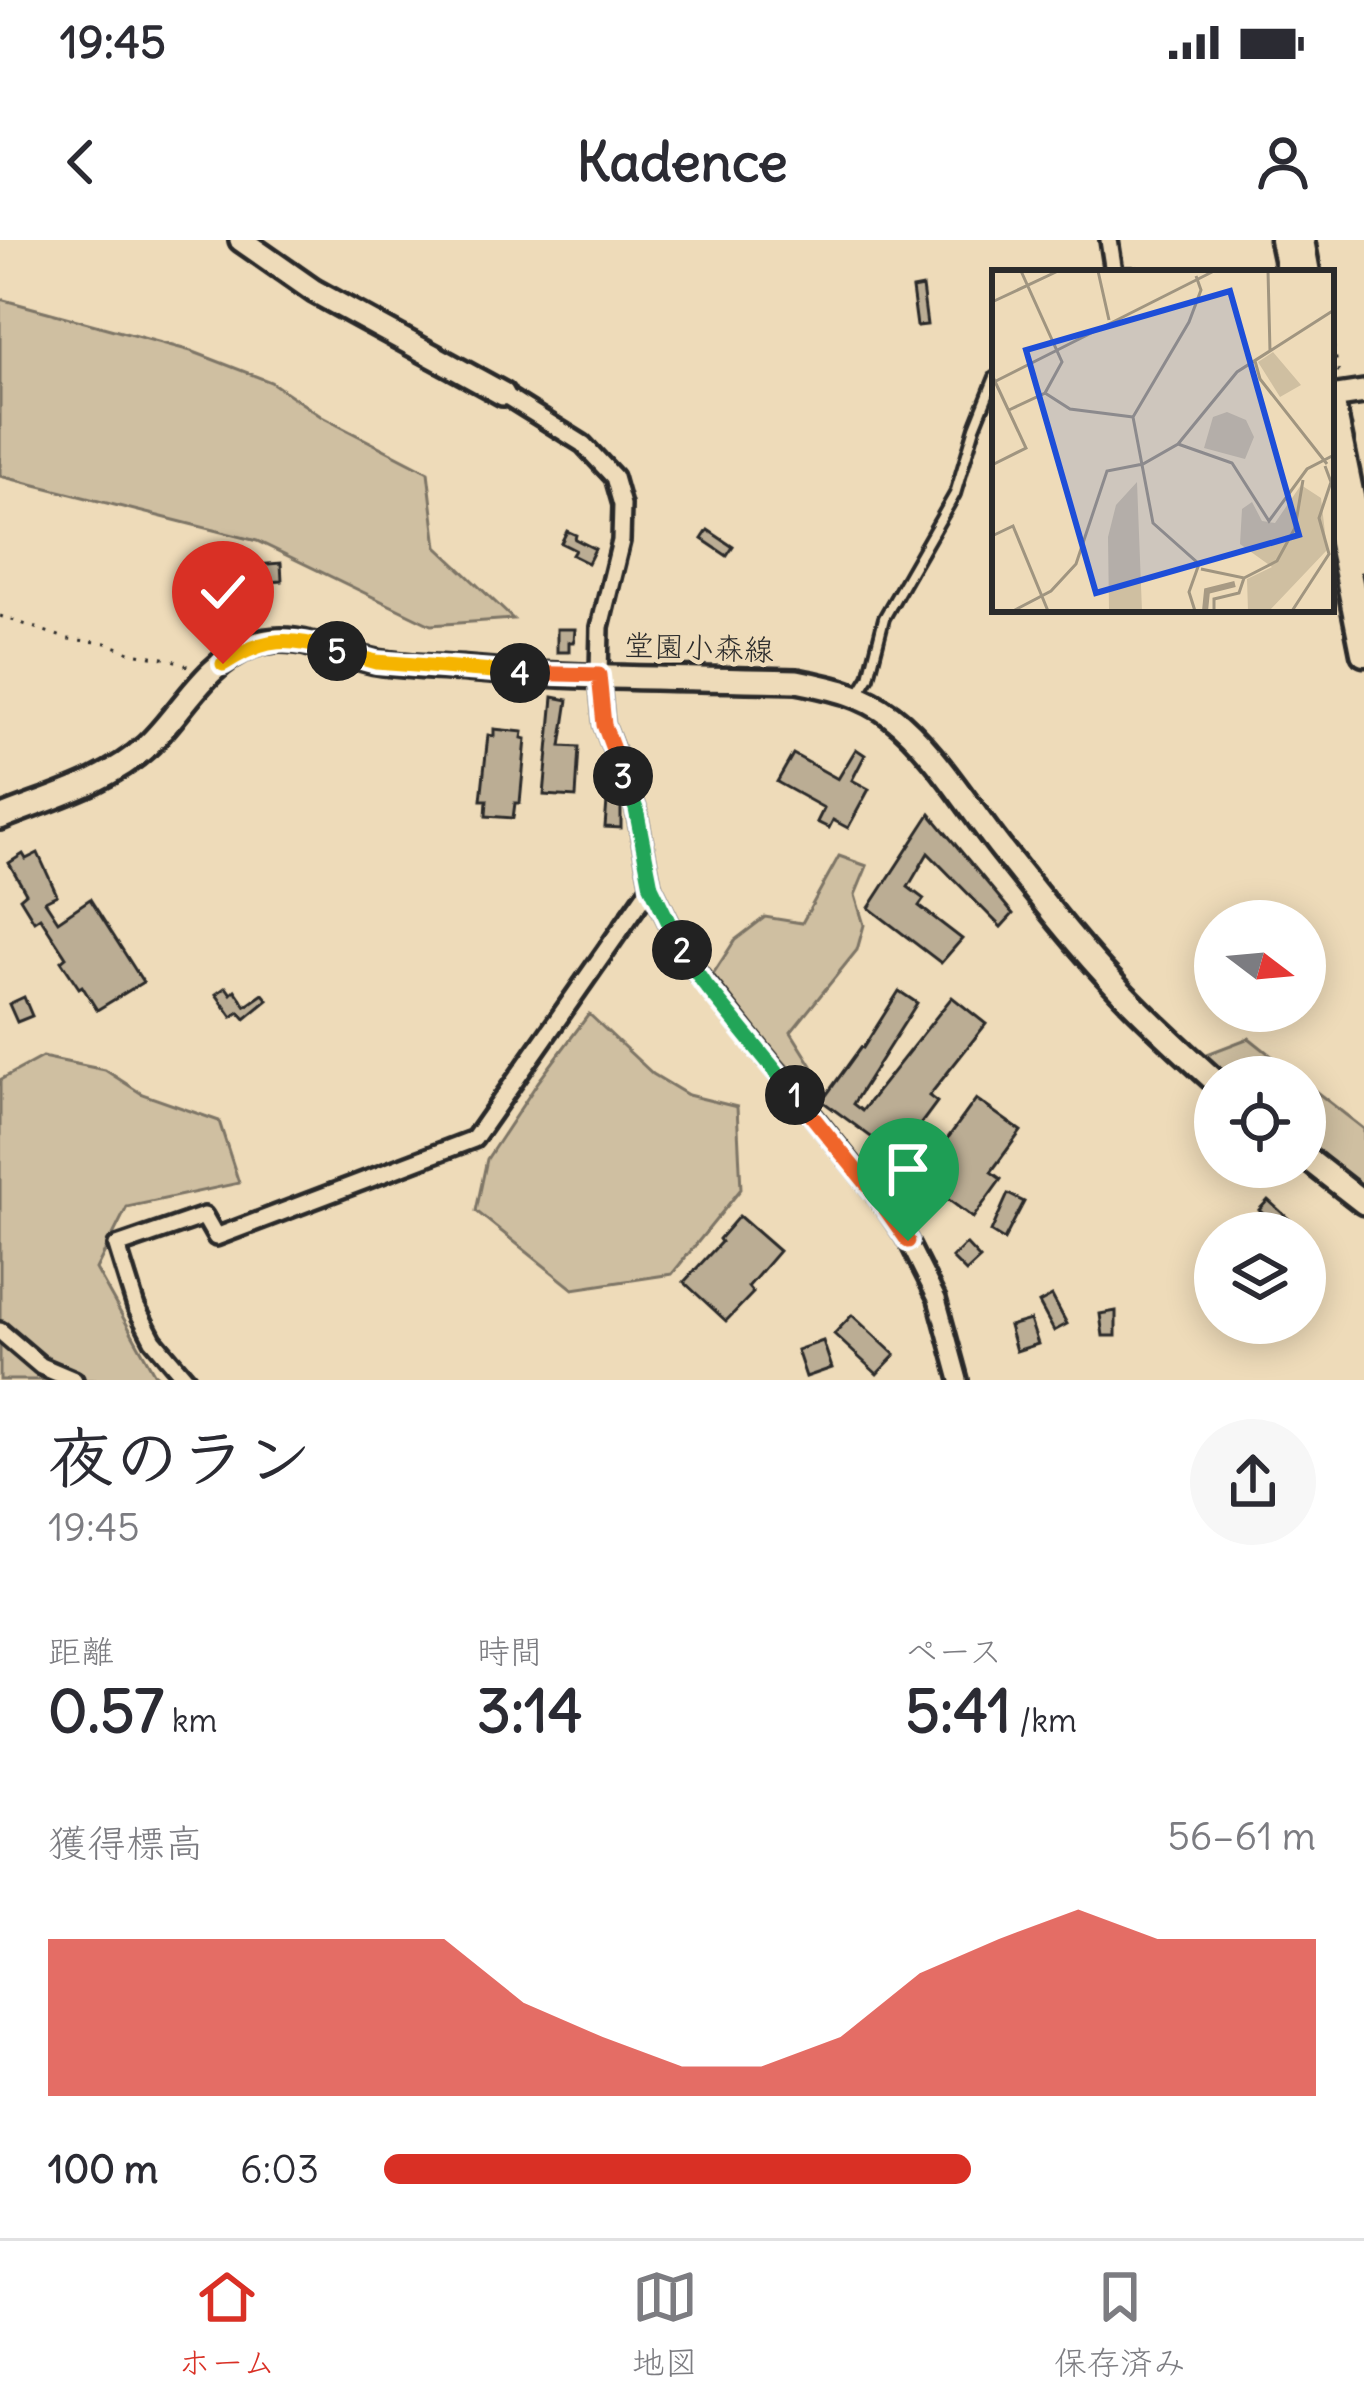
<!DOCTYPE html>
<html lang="ja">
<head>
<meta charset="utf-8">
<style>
  body { margin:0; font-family:Delius,"Klee One",sans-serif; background:#f7f7f7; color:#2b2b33; height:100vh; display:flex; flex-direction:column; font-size:45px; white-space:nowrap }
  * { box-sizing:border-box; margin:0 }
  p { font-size:39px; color:#7c7c81 }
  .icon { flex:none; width:66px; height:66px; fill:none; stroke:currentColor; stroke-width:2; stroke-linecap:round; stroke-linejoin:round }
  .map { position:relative; height:1140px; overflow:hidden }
  .sheet { display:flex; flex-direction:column; background:#fff; flex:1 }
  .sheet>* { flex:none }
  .needle { width:78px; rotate:106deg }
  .controls { position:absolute; left:1194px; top:660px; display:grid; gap:24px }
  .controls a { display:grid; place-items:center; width:132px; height:132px; border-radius:50%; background:#fff; box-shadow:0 6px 30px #0003; font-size:60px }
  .pin { position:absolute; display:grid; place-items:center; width:102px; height:102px; color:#fff; margin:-123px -51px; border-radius:50% 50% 50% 0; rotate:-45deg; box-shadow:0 0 12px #0007 }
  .pin .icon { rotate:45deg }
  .km { position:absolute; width:60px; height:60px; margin:-30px; border-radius:50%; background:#222; color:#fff; font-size:33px; line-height:60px; text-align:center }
  .round { display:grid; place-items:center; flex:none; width:126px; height:126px; border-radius:63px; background:#f7f7f7 }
  .overview { display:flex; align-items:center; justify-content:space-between; height:204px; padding:0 48px }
  h1 { font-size:66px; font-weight:700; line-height:90px }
  .stats { display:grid; grid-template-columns:repeat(3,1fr); gap:18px; height:204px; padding:12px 48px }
  .stats div { display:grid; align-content:center }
  .stats b { font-size:60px; font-weight:700 }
  .stats small { font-size:33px; font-weight:400 }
  .stats p { font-size:33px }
  .chart { height:336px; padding:24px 48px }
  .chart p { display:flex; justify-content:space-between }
  .chart svg { width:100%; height:216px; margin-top:12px; fill:#d93025; opacity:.7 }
  ul { padding:0 48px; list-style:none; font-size:39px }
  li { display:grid; grid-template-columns:192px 144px 1fr; align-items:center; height:90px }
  li i { height:30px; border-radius:15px; background:#d93025 }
  .status { display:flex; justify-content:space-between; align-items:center; height:84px; padding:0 60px; background:#fff; direction:ltr }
  .status svg { height:33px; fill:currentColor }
  header { display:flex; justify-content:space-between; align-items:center; height:156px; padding:0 48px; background:#fff; font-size:54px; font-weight:700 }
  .tab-bar { display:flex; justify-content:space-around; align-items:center; height:168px; border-top:3px solid #e1e1e2; background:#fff; font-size:33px; color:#7c7c81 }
  .tab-bar a { display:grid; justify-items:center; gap:6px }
  .tab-bar .selected { color:#d93025 }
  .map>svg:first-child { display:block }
</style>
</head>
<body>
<div class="status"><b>19:45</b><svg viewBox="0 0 49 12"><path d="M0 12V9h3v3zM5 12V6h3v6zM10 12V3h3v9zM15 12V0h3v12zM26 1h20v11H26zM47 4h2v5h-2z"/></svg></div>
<header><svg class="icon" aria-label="back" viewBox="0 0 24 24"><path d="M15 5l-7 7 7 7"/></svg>Kadence<svg class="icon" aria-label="person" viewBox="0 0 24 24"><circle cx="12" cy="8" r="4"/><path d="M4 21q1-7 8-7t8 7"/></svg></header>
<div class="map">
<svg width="1364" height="1140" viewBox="0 0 1364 1140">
  <rect width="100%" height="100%" fill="#eedbb9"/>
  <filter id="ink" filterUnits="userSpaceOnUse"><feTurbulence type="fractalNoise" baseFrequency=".00833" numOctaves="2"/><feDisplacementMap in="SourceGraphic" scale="24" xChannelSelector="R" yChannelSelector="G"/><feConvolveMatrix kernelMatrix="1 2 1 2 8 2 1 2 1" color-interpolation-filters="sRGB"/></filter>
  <g filter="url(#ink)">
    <g fill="#cfbfa1" stroke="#7d7566" stroke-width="3">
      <path d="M0,59L191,111L271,142L322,177L428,232L437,307L513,379L431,385L257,301L0,236Z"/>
      <path d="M839,616L867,626L855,655L864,685L857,710L791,792L824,845L813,854L709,740L735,700L765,677L802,683Z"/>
      <path d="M589,774L653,834L688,855L737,867L741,949L672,1034L573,1049L476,971L487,919L538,842Z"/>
      <path d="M1249,798L1298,837H1227L1202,816Z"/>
      <path d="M42,817L105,830L142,854L219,881L239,943L127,967L96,1029L154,1133L163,1140H0V840Z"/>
      <path d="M1305,843L1364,889V947L1305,900Z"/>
    </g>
    <g fill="#bbad94" stroke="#2b2b2b" stroke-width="3">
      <path d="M922,47L927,85L917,86L912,49Z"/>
      <path d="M708,290L733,307L727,316L702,299Z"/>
      <path d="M567,291L576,295L575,299L595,309L588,323L572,315L575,310L561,303Z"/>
      <path d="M281,323L282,341L215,346L212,328Z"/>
      <path d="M557,389H575L574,402H569V412H557Z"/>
      <path d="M553,457L568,460L561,506L579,507L576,557L544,555Z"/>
      <path d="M494,489L523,492L522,498L526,499L520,563H515L513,578L486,576L487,560H481L488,495L494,496Z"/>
      <path d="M856,509L865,515L852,540L869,549L848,588L833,580L829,588L817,582L824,568L777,542L793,514L838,539Z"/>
      <path d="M607,561L621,562V588L605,587Z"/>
      <path d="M930,574L1013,674L1001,687L928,613L908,647L924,659L919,666L962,699L941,723L869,668Z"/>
      <path d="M38,613L57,655L45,661L58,681L90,659L143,742L97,770L82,746L79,748L61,721L66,717L40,677L34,681L20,658L26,653L9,623L23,614L26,619Z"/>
      <path d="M226,747L231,754L235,750L246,766L263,754L268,760L245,779L239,772L232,777L216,754Z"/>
      <path d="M899,751L917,763L853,864L862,871L952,757L986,784L929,856L937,862L897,916L822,861L861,807L863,808Z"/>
      <path d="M24,757L32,776L17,782L9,764Z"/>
      <path d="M976,859L1021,891L991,932L1001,939L973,978L919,938Z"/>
      <path d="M1008,954L1024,962L1004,1000L991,992Z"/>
      <path d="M1268,960L1290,980L1303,993H1284L1259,970Z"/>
      <path d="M739,976L779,1011L748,1047L753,1053L726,1081L684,1042L721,1002L719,999Z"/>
      <path d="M966,1004L980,1019L966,1032L952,1018Z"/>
      <path d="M1052,1056L1067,1084L1054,1091L1039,1063Z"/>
      <path d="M1116,1071V1096H1103L1100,1074Z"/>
      <path d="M852,1075L895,1115L877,1134L834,1094Z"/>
      <path d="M1030,1080L1038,1104L1016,1111L1009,1086Z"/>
      <path d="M823,1101L832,1128L806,1137L797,1110Z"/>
    </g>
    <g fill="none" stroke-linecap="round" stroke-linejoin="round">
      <defs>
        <g id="lane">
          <path d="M1113,33H1133"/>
          <path d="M859,453L869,437L884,378L955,254L975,187L995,137"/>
        </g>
        <g id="street">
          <path d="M1109,0L1114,32"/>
          <path d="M503,154L583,204L614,237L622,265L621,301L600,387L599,435L604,485L636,569L651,646L686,718L876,954L908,1001L937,1059L959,1140"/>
          <path d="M0,1091L41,1126L74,1140"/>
          <path d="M187,1140L153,1100L136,1067L117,1006L204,976L216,997L474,899L651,646"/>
        </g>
        <g id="secondary">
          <path d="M241,0L314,51L503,154"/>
          <path d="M1331,157L1364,152"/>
          <path d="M0,578C49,558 107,543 147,506C182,473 204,424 252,405C293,389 337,415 377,422C407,427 438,427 468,429C577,439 688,438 797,441C832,448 862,454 891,476C932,507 970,570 1003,611C1039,656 1075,703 1115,745C1146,779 1181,810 1215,841"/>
          <path d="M1305,917L1364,963"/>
        </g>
        <g id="primary">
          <path d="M1283,0L1290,33"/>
          <path d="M1301,0L1307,33"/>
          <path d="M1331,159L1364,320"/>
          <path d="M1331,248L1364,413"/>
        </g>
      </defs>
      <use href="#lane" stroke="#2b2b2b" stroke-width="16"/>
      <use href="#street" stroke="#2b2b2b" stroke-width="24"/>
      <use href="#secondary" stroke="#2b2b2b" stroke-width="30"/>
      <use href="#primary" stroke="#2b2b2b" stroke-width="33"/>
      <g stroke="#2b2b2b" stroke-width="3" stroke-dasharray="3 9" stroke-linecap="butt">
        <path d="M1331,94L1340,139"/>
        <path d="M0,376L68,399L106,403L132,413L170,419L190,427"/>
      </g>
      <use href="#lane" stroke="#eedbb9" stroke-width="8"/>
      <use href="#street" stroke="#eedbb9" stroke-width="15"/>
      <use href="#secondary" stroke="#eedbb9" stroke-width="21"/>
      <use href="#primary" stroke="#eedbb9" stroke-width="24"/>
    </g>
  </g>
  <g fill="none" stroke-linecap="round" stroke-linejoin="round" filter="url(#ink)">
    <defs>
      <path id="split-1" d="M795,855L875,954L908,1001"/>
      <path id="split-2" d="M682,710L704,743L795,855"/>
      <path id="split-3" d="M623,536L636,569L651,646L682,710"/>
      <path id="split-4" d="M520,433L599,435L604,485L623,536"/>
      <path id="split-5" d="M337,411L376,422L520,433"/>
      <path id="split-6" d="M223,424C266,396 288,397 337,411"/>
    </defs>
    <use href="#split-1" stroke="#fff" stroke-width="24"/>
    <use href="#split-2" stroke="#fff" stroke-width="24"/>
    <use href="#split-3" stroke="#fff" stroke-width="24"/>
    <use href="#split-4" stroke="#fff" stroke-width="24"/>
    <use href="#split-5" stroke="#fff" stroke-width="24"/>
    <use href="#split-6" stroke="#fff" stroke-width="24"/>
    <use href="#split-1" stroke="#f0652b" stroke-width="15"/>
    <use href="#split-2" stroke="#22a559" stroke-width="15"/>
    <use href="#split-3" stroke="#22a559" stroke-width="15"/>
    <use href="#split-4" stroke="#f0652b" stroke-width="15"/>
    <use href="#split-5" stroke="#f5b400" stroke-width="15"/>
    <use href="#split-6" stroke="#f5b400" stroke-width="15"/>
  </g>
  <g text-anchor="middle" stroke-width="9" stroke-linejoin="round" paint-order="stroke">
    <g font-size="30" fill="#2b2b2b" stroke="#eedbb9">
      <text transform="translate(699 408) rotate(2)" y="10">堂園小森線</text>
    </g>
  </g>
  <g transform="translate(992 30)">
    <rect width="342" height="342" fill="#eedbb9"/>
    <path d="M281,82L309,115L288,127L266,92ZM235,142L254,150L262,167L253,189L212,178L221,147ZM145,212L150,341H117L116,267L124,235ZM309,215L329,228L335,280L277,341H256L255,309L280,297L248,274L250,239L260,232L270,251L283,253Z" fill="#cfbfa1"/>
    <path fill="none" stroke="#a79a84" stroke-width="6" d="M213,341L215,321L243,314"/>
    <path fill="none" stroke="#a09580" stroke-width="3" d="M106,1L117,50M276,1L278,81M0,32L66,1M263,91L268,109L335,194M0,105L34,178L0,195M0,113L222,1M53,123L78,139L141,147M17,140L53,123L70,92L29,1M186,174L240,193L277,251L315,199L342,185M0,266L21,256L56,341M209,299L252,308L285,291L303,258L311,210M21,341L59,321L84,294L115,201L151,194L186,174L245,102L342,40M203,341L197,322L207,294L161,253L141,147L197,52L209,20L204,6M222,341V329L247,323L252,308M300,341L337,284L327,248L339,212L333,196"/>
    <path fill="#1d4ed8" fill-opacity="0.15" stroke="#1d4ed8" stroke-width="6" d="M238,21L307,265L104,323L34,80Z"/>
    <rect width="342" height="342" fill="none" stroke="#2b2b2b" stroke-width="6"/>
  </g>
</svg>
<div class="controls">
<a><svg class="needle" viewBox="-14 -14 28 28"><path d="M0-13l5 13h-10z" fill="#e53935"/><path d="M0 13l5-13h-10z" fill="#7c7c81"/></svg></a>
<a><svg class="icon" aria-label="locate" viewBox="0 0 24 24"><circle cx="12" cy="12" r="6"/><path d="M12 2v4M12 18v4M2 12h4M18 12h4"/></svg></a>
<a><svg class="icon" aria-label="layers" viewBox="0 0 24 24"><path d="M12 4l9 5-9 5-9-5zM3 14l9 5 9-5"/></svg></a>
</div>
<div class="pin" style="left:908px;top:1001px;background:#1e9e55"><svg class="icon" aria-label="arrive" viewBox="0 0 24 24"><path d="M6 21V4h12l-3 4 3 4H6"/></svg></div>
<div class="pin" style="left:223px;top:424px;background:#d93025"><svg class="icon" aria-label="check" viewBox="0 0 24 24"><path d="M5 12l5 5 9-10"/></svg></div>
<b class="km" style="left:795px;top:855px">1</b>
<b class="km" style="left:682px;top:710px">2</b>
<b class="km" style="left:623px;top:536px">3</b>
<b class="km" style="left:520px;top:433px">4</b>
<b class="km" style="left:337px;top:411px">5</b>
</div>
<section class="sheet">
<div class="overview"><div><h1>夜のラン</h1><p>19:45</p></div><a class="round"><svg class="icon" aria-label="share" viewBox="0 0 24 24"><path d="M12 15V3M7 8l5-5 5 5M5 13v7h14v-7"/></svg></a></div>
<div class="stats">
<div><p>距離</p><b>0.57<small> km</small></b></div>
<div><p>時間</p><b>3:14</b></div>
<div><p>ペース</p><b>5:41<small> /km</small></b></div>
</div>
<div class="chart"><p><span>獲得標高</span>56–61 m</p>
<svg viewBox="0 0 160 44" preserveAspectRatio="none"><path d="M0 44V12L10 12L20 12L30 12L40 12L50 12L60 25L70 32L80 38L90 38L100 32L110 19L120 12L130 6L140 12L150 12L160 12V44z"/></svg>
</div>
<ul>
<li><b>100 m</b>6:03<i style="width:63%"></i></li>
</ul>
</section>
<nav class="tab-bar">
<a class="selected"><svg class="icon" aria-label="home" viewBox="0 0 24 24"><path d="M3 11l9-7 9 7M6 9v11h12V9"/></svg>ホーム</a>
<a><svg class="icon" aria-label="map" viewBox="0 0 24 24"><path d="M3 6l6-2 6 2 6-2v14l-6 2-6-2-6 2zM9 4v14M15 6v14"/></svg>地図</a>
<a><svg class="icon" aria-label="saved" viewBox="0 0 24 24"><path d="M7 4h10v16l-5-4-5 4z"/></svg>保存済み</a>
</nav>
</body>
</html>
